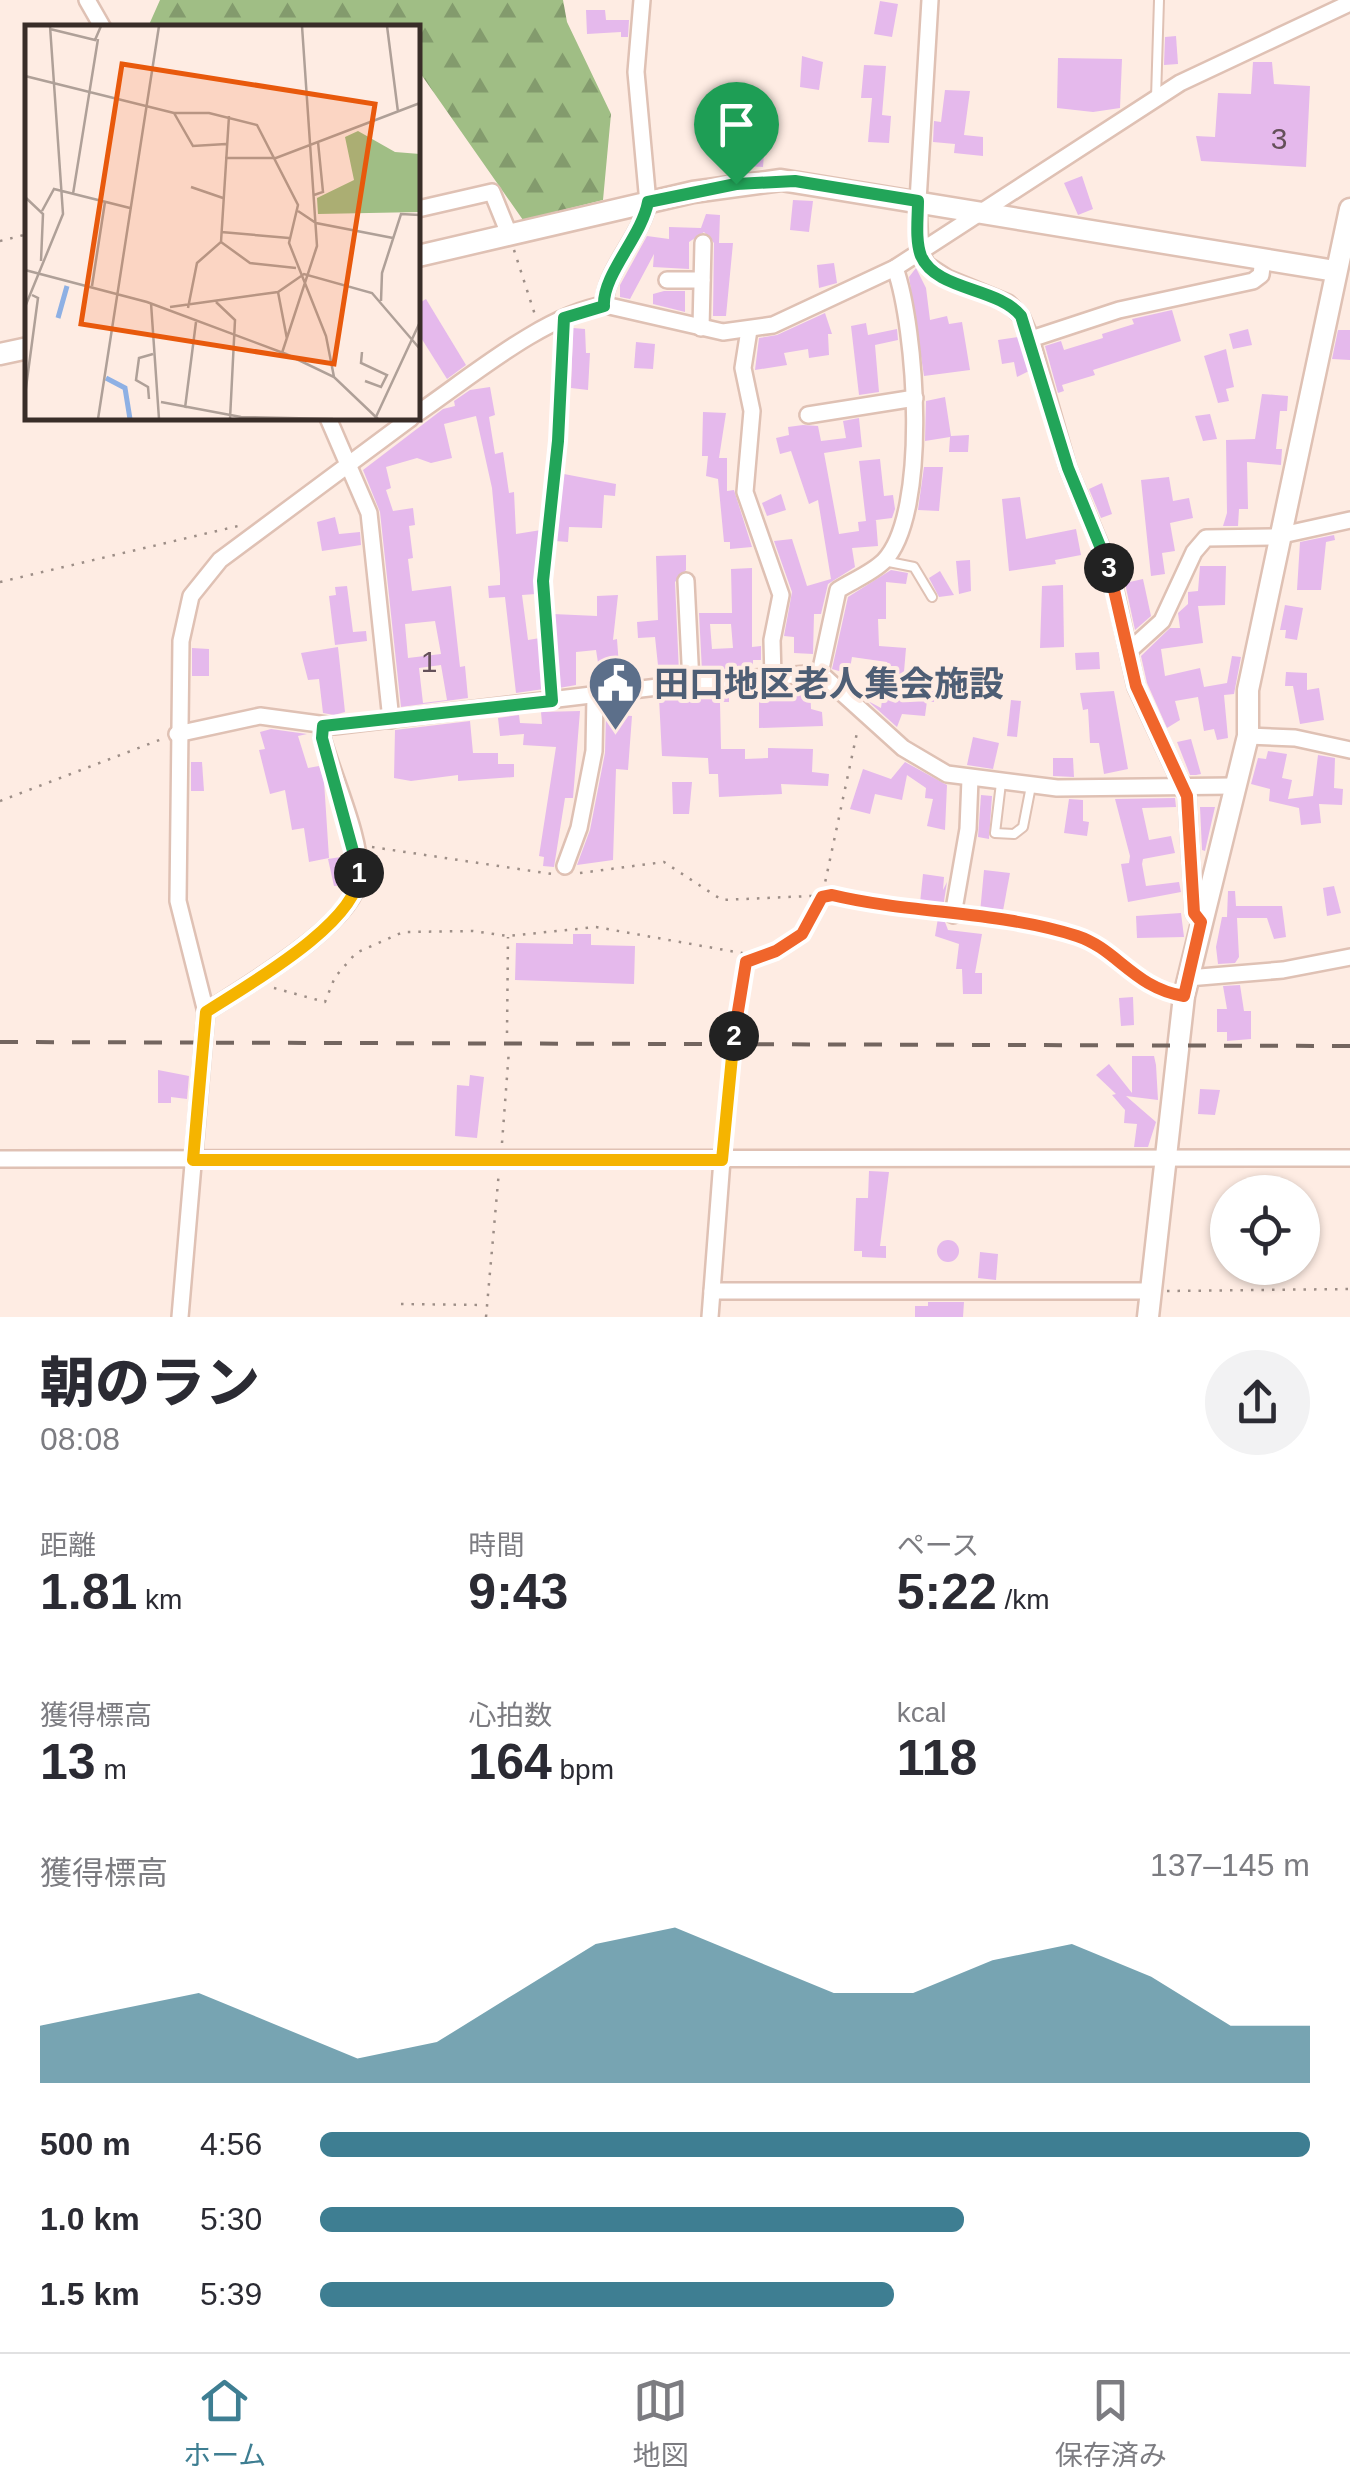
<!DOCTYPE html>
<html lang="ja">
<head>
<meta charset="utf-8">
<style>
  body { margin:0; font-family:Helvetica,"Noto Sans JP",sans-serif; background:#f2f2f3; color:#2b2b33; height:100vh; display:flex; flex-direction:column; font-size:38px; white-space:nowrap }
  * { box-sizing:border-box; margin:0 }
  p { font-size:32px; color:#7c7c81 }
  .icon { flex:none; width:55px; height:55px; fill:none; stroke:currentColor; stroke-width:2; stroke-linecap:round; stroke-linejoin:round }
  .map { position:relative; height:1317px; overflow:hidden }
  .details { display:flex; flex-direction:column; background:#fff; flex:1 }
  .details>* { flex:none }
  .fabs { position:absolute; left:1210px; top:1175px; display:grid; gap:20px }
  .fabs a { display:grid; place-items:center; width:110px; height:110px; border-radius:50%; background:#fff; box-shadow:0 2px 8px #0004; font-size:50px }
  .pin { position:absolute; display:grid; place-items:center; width:85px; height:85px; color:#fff; margin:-102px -42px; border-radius:50% 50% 50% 0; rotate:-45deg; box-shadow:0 0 10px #0007 }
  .pin .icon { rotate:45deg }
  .km { position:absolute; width:50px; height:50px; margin:-25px; border-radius:50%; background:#222; color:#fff; font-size:28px; line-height:50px; text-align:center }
  .round { display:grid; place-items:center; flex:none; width:105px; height:105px; border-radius:52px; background:#f2f2f3 }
  .overview { display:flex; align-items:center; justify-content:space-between; height:170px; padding:0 40px }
  h1 { font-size:55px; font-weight:800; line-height:75px }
  .figures { display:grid; grid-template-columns:repeat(3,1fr); gap:15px; height:170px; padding:10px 40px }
  .figures div { display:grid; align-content:center }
  .figures b { font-size:50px; font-weight:800 }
  .figures small { font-size:28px; font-weight:400 }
  .figures p { font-size:28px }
  .chart { height:280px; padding:20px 40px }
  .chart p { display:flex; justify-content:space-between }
  .chart svg { width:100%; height:180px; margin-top:10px; fill:#3e7e92; opacity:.7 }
  ul { padding:0 40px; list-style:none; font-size:32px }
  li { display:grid; grid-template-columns:160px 120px 1fr; align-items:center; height:75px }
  li i { height:25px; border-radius:12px; background:#3e7e92 }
  .tab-bar { display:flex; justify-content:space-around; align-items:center; height:140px; border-top:2px solid #e1e1e2; background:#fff; font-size:28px; color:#7c7c81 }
  .tab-bar a { display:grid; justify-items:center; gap:5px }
  .tab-bar .active { color:#3e7e92 }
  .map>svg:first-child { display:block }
</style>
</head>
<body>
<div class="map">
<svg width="1350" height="1317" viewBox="0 0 1350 1317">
  <defs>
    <pattern id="forest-firs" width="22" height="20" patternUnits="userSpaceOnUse" patternTransform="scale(2.5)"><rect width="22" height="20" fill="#a0be85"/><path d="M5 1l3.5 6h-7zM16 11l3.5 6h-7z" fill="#839b6d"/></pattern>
  </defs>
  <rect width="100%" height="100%" fill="#feece3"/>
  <path fill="url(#forest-firs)" d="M160,0H563L567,22L611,114L603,200L523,220L418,70V28L148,27Z"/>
  <g fill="#e5b9ec" fill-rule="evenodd">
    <path d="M880,1L898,4L892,37L874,34Z"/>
    <path d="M586,10H605L606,20H629L628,37H621V32L587,34Z"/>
    <path d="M1176,36L1178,64L1164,65L1165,37Z"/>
    <path d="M802,56L823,62L819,90L800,87Z"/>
    <path d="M1058,58L1122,59L1120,108L1093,112L1057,108Z"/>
    <path d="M1253,62H1272L1274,84L1310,86L1306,167L1201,161L1196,136L1215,137L1218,93L1251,94Z"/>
    <path d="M864,65L886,66L882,115L891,116L889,143L868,142L872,98H861Z"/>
    <path d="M945,90L970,91L964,135L983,137V156L954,153L955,144L933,142L934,121L941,122Z"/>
    <path d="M745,138L765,140L763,167L744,166Z"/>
    <path d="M1082,176L1093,209L1078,215L1064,183Z"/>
    <path d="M793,200L813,201L809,232L790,230Z"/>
    <path d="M706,214L720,215L719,243H733L726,316H713L714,243L704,232L689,242V269L653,267L654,254L630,299L620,297V285L647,236L669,239V227L701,228Z"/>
    <path d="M834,263L837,283L819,288L817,265Z"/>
    <path d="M916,268L926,288L930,320L947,316L949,324L962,322L970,370L924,376L909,277Z"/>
    <path d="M664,291H685V312L653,304V294Z"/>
    <path d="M426,299L466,365L447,379L418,333V304Z"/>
    <path d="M1172,310L1181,341L1093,370L1095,375L1062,385L1064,391L1058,393L1045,346L1061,341L1064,350L1103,338L1102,334L1134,324L1132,319Z"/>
    <path d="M825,313L832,334H828L829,355L809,358L808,349L784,353L787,365L755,370L759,338L777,335Z"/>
    <path d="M866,323L868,335L897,329L898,340L875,345L879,392L859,395L851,326Z"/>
    <path d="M573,328L585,329L586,353H590L588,390L571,388Z"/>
    <path d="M1248,329L1252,345L1233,349L1229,334Z"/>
    <path d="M1338,330H1350V360L1332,359Z"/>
    <path d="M1018,337L1029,371L1017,377L1014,362L1002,364L998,340Z"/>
    <path d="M636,342L655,344L653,369L634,368Z"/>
    <path d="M1226,349L1234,387L1226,389L1229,401L1218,403L1204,356Z"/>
    <path d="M490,387L495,415L489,417L495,454L503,452L509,493L514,492L516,534L541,530L536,594L522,595L528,640L540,638L544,689L516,693L505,597L489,598L488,586L500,585V574L492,488L476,416L444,424L452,458L431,463L417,458L386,467L391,488L386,490L393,511L413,508L415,525L409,526L413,558L408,559L412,591L451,586L460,667L465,666L468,698L401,707L380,512L363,470L443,409L455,406L454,401L470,390ZM435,621L441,654L408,658L405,624ZM441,665L447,700L423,703L419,668Z"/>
    <path d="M1262,394L1288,396L1287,411H1280L1276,449H1282L1281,465L1247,462L1248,509H1239L1238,526H1223L1227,513L1226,440L1255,439Z"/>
    <path d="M945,397L951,436L969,435L968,452H949L950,437L925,441L926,401Z"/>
    <path d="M703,412L726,413L719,458H727V491L734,490L752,547L730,549V542H724L718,479L706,476L708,456H702Z"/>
    <path d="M1210,414L1217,439L1203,441L1195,416Z"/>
    <path d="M859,418L862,447L824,453L839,534L859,531L858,522L866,521L859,461L880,459L884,496L893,495L895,509L892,518L868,521L876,520L878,546L852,548L855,567L828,584L821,614H814L813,654L794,653V637L784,636L792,592L774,541L792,539L807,586L831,579L818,500L809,504L791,451L780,454L776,438L789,435L788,427L803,425L818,426L821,441L846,438L843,421Z"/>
    <path d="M924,467H943L939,511L918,510Z"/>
    <path d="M564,474L616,484L615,496L604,495L602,528L569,527L568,542L555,541Z"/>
    <path d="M1169,477L1173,501L1189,498L1193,518L1170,523L1175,551L1162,553L1165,574L1151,576L1141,480Z"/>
    <path d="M1102,483L1112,514L1101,518L1089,489Z"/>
    <path d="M781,494L786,510L767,516L762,503Z"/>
    <path d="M1020,497L1026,539L1076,529L1081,555L1055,560L1056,564L1009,571L1002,499Z"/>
    <path d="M335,517L339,534L360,532L361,545L322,551L317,522Z"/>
    <path d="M1334,535L1335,540L1326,542L1321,590H1297L1300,542Z"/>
    <path d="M686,555V570L675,582L679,673L659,675L655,637L638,638L637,622L658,620L656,556Z"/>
    <path d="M970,560L971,591L959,594L956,561Z"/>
    <path d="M1200,566H1226L1225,605L1198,606L1203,643L1161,649L1165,676L1200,668L1204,687L1227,683L1232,656L1241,657L1234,694L1224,695L1228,738L1217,740L1214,729L1204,731L1198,697L1175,701L1180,720L1167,728L1147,683L1141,656L1170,628H1180L1178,613L1188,604V592L1198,591Z"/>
    <path d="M752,568V647L761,646V660H753V667L702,671L699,613H732L731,569ZM710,624H731L733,648L712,649Z"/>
    <path d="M891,570L908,573L906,584L886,582V619H878L879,646L906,648L903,684L935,689L934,702L927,701L925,716L902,714L897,727L868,701L881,708L887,662L852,657L849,674L832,669L848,597Z"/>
    <path d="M940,571L954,595L939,597L929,578Z"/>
    <path d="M1143,579L1151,616L1135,630L1125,583Z"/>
    <path d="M1063,585L1064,647L1040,648L1042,586Z"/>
    <path d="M347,586L353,632L366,631L367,641L335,645L329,596L336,595L335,587Z"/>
    <path d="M618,595L613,640L617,639L620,680L601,682L596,650L576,652V685L559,688L553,614L597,616V596Z"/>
    <path d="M1285,605L1303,608L1297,640L1285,638L1286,630H1280Z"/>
    <path d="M338,647L345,712L334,715L323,713L319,679L308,680L301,653Z"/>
    <path d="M192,648L209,649V676H192Z"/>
    <path d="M1099,652L1100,669L1076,670L1075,653Z"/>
    <path d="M1286,672L1307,673V690L1319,688L1324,720L1300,724L1293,686H1285Z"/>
    <path d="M804,686L810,688L811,709L822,712L823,726L759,728V689Z"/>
    <path d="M729,691V702H720L721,749H745V759L768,758V748L813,749L812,772L829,774L828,786L781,784L782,794L719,797L718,774H709L708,758L662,756L659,698Z"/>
    <path d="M1114,691L1128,769L1104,774L1099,743H1090L1088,709L1083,710L1080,693Z"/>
    <path d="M1011,700L1021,701L1017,737L1007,736Z"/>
    <path d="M580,711L573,798H565L554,867L543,866L544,857L539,856L556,747L523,745L524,734L500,736L498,718L519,715L520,723L542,724L541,712Z"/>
    <path d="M606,714L632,716L628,770L616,769L613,860L577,865L590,830L605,753Z"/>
    <path d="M470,721L473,753H498V764H514V777L458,781V775L411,781L394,778L395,730Z"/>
    <path d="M271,729L307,734L298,736L308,768L319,766L324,781L329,858L309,862L304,828L292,830L285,790L270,794L259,750L265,749L260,732Z"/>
    <path d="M973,737L999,743L993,769L967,765Z"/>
    <path d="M1191,739L1201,774L1196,775H1190L1177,742Z"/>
    <path d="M1268,751L1287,754L1282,778L1292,780L1288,799L1313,796L1318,755L1335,758L1334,788L1343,789L1342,805L1319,804L1321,823L1301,825L1299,808L1269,801L1270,789L1251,784L1258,758L1266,759Z"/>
    <path d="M1053,758H1073L1074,777L1053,776Z"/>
    <path d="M191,762H202L204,791H191Z"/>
    <path d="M905,762L947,785L945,830L927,826L933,799L925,798L926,788L907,775L902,800L875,794L870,814L850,809L863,769L891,779Z"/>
    <path d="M672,782H692L689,814H673Z"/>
    <path d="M981,795L992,796L989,839L978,837Z"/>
    <path d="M1175,798L1176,807L1142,808L1149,840L1171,836L1175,853L1143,859L1142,864L1146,886L1179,882L1181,892L1128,902L1121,864L1129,863L1130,856L1115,799Z"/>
    <path d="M1069,799L1083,800V821L1089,822L1087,836L1064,833Z"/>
    <path d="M1200,807H1215L1205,851L1202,850Z"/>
    <path d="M347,856L345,885L334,886L328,859Z"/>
    <path d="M984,870L1010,873L1002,916L980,913Z"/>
    <path d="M923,874L944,877L943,890L947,882L942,914L948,930L982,934L975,973H982V994H963L962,969H956L959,944L935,936L940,906L920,903Z"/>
    <path d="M1334,886L1341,913L1327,916L1323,888Z"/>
    <path d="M1228,891H1235L1236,906H1282L1286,937L1274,939L1267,918H1237L1239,957L1235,963L1218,964L1216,947L1222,917H1227Z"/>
    <path d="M1181,913L1184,937L1137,938L1136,916Z"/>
    <path d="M573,934H591V945L635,946L634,984L515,980L516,943L573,944Z"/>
    <path d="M1240,985L1244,1011H1251V1039L1227,1041V1032H1217V1009H1227L1223,986Z"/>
    <path d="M1133,997L1134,1025L1121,1026L1119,998Z"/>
    <path d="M1132,1056H1154L1156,1065L1158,1100L1126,1096L1156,1122L1148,1147H1134L1137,1124L1124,1123L1125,1110L1112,1095L1116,1094L1096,1075L1109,1064L1132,1093Z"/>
    <path d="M158,1070L189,1076L187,1099L171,1097V1103H158Z"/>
    <path d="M470,1075L484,1077L477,1138L455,1136L457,1085L469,1086Z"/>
    <path d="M1200,1089L1220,1090L1215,1115L1198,1114Z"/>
    <path d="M869,1171L889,1172L880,1246H886V1258L862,1257V1251H854L856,1198H868Z"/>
    <circle cx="948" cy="1251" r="11"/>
    <path d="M980,1252L998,1254L996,1280L978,1278Z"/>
    <path d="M928,1302H964L963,1317H915V1306H928Z"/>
  </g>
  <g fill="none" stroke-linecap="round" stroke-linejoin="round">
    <defs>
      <g id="service">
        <path d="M1156,98L1159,0"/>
        <path d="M884,561L914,567L932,597"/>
        <path d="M552,701L543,581L558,441L563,319"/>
        <path d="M1001,783L995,833L1014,834L1023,827L1031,786"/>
      </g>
      <g id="minor">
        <path d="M87,0L103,28"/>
        <path d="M930,0L918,201L920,252L927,265L947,278L1008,303L1021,316L1031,339L1068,468L1110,569L1136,687L1187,796L1194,913L1201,922"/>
        <path d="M418,209L492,192L509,234"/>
        <path d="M667,280H702"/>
        <path d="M605,305C601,276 642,235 648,203L636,72L642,0"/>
        <path d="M701,328L703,243"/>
        <path d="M749,330L743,368L752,411L745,492L781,595L772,640L773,678"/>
        <path d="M1031,339L1119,310L1253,281L1261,275L1263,259"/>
        <path d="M418,413C468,379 545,314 605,305L723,332L773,325L895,268L1180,83L1350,3"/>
        <path d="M808,415L915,398"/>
        <path d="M328,418L369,513L391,720"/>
        <path d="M686,581L691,683"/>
        <path d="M1130,650L1162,621L1194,552L1206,538L1273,537L1350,520"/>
        <path d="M820,673L903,748L947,774L1057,788L1233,786"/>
        <path d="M820,673L838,590C852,581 872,573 884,561C930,513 916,327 895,268"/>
        <path d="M177,734L260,716L334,726L691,683L820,673"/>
        <path d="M1248,736L1295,738L1350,750"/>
        <path d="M565,866L579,828L594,751L595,695"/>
        <path d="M953,915L968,829L970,779"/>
        <path d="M1188,978L1283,970L1350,957"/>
        <path d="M206,1012C243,987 354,925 359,878C363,841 332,775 322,737L323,726"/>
        <path d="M0,1159L1350,1158"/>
        <path d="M712,1291H1150"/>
        <path d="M180,1317L206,1012L178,901L181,641L191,596L220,560L411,418"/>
        <path d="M710,1317L722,1160"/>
      </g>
      <g id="tertiary">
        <path d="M418,256L693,192L781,180L1335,271"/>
        <path d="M0,354L28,348"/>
        <path d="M1148,1317L1184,996L1248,736V690L1350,209"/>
      </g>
    </defs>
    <use href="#service" stroke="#dfc1b4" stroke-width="12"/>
    <use href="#minor" stroke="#dfc1b4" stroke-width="20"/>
    <use href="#tertiary" stroke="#dfc1b4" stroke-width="25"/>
    <g stroke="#9d8e87" stroke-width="2.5" stroke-dasharray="2.5 8" stroke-linecap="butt">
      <path d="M0,241L28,234"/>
      <path d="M514,250L536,318"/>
      <path d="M0,582L238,526"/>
      <path d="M0,801L162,739"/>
      <path d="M372,847L552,874"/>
      <path d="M580,873L664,862L722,900L832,895L890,909L937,914"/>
      <path d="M965,917L1080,937L1156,991L1168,993"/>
      <path d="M274,988L325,1002L335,977L356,953L403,932L473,931L508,936L596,927L764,957L802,934L822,897L858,728"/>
      <path d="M507,1033L508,937"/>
      <path d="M502,1143L509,1050"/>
      <path d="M723,1143L741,976L749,960"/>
      <path d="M1167,1291L1350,1289"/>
      <path d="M401,1304L485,1305"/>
      <path d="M486,1317L499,1171"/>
    </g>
    <use href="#service" stroke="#fff" stroke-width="8"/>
    <use href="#minor" stroke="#fff" stroke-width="15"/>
    <use href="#tertiary" stroke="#fff" stroke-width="20"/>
    <path stroke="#73655f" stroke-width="4" stroke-dasharray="18 18" stroke-linecap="butt" d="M0,1042L1350,1046"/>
  </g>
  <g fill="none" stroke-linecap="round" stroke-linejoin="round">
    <defs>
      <path id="split-1" d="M359,873L322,738L323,726L552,701L543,581L558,441L564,318L604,306C602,275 642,236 648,202L736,184"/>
      <path id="split-2" d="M359,873C359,923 244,987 206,1012L193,1160H722L734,1036"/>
      <path id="split-3" d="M734,1036L746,962L776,951L802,934L822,897L832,895C911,914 1000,911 1077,936C1117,949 1134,988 1184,996L1201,922L1194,913L1187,796L1136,686L1109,568"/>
      <path id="split-4" d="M736,184L795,181L918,201C918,218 915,240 921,256C936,291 998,287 1021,316L1068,468L1109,568"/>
    </defs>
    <use href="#split-1" stroke="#fff" stroke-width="20"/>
    <use href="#split-2" stroke="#fff" stroke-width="20"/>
    <use href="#split-3" stroke="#fff" stroke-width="20"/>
    <use href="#split-4" stroke="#fff" stroke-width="20"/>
    <use href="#split-1" stroke="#22a559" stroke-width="12"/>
    <use href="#split-2" stroke="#f5b400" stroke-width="12"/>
    <use href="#split-3" stroke="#f0652b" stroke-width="12"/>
    <use href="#split-4" stroke="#22a559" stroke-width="12"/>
  </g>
  <defs>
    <symbol id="civic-pin" viewBox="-11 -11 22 30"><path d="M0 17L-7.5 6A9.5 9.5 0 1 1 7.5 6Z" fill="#5c6f8a" stroke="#feece3"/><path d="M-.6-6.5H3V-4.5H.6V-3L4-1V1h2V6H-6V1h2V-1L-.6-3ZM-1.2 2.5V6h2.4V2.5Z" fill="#fff"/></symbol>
  </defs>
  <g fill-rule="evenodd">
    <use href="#civic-pin" x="584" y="652" width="63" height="86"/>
  </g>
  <g text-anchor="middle" stroke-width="8" stroke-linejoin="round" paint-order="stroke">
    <g font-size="30" fill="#645059">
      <text x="1279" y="149">3</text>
      <text x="429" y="672">1</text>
    </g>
    <g font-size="35" font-weight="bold" fill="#4e5e75" stroke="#feece3" text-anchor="start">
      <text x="654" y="696">田口地区老人集会施設</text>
    </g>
  </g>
  <g transform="translate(25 25)">
    <rect width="395" height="395" fill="#feece3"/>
    <path d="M333,106L370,127L395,129V187L293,189L292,173L329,155L320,112Z" fill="#a0be85"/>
    <path fill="none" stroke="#8eb0e4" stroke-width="5" d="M33,293L42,261M81,353L100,363L105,394"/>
    <path fill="none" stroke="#afa098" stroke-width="2.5" d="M362,1L373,87M25,4L70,15L76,1M0,51L149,88H184L232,100L273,180L264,218L301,311L309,352M149,88L168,121L201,119M200,133H251L395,78M166,162L198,173M48,169L73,14M289,170L298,167L293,117M0,172L18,189L16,236M17,186L29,164L105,183M273,186L291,198L368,213M196,207L264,213M196,217L225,238L271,243M0,245L122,277L261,329L309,352L353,394M67,261L80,177M253,267L262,314M356,276L357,248L376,189L395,190M191,277L210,295L205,394M126,278L134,394M0,282L38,189L25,1M145,282L253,267L279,249L347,268L395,324M163,283L172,238L196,217L204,91M337,327L336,338L362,350L356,362L340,356M257,328L292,221L277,1M0,370L13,273L7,270M124,374L123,362L111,355L114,333L128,329M136,377L216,392L308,394M160,383L171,297M73,394L134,1M350,394L395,297"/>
    <path fill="#e8590c" fill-opacity="0.15" stroke="#e8590c" stroke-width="5" d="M97,39L350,79L309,339L56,299Z"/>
    <rect width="395" height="395" fill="none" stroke="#392d28" stroke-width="5"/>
  </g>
</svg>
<div class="fabs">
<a><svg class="icon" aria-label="locate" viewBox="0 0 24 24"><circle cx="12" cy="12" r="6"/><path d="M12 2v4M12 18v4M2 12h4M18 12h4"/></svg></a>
</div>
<div class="pin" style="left:736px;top:184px;background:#1e9e55"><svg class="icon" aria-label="arrive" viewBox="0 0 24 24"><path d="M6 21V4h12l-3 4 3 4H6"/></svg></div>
<b class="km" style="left:359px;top:873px">1</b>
<b class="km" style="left:734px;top:1036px">2</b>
<b class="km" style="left:1109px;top:568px">3</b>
</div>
<section class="details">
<div class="overview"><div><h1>朝のラン</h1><p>08:08</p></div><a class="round"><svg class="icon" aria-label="share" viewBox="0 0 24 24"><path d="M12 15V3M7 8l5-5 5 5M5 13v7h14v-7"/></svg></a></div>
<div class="figures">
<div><p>距離</p><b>1.81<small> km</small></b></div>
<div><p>時間</p><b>9:43</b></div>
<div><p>ペース</p><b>5:22<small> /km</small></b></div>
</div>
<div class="figures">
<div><p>獲得標高</p><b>13<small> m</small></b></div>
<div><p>心拍数</p><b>164<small> bpm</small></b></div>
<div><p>kcal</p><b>118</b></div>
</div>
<div class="chart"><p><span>獲得標高</span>137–145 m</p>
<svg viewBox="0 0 160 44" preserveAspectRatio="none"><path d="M0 44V30L10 26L20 22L30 30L40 38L50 34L60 22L70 10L80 6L90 14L100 22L110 22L120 14L130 10L140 18L150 30L160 30V44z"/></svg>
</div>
<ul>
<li><b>500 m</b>4:56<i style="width:100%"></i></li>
<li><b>1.0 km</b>5:30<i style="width:65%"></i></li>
<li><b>1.5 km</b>5:39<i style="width:58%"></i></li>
</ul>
</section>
<nav class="tab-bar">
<a class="active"><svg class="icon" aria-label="home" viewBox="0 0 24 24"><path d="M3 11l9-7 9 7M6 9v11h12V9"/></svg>ホーム</a>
<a><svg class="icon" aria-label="map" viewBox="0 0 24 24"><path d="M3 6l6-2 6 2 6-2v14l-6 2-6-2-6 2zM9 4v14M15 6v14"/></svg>地図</a>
<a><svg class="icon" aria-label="saved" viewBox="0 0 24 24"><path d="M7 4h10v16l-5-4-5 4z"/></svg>保存済み</a>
</nav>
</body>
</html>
